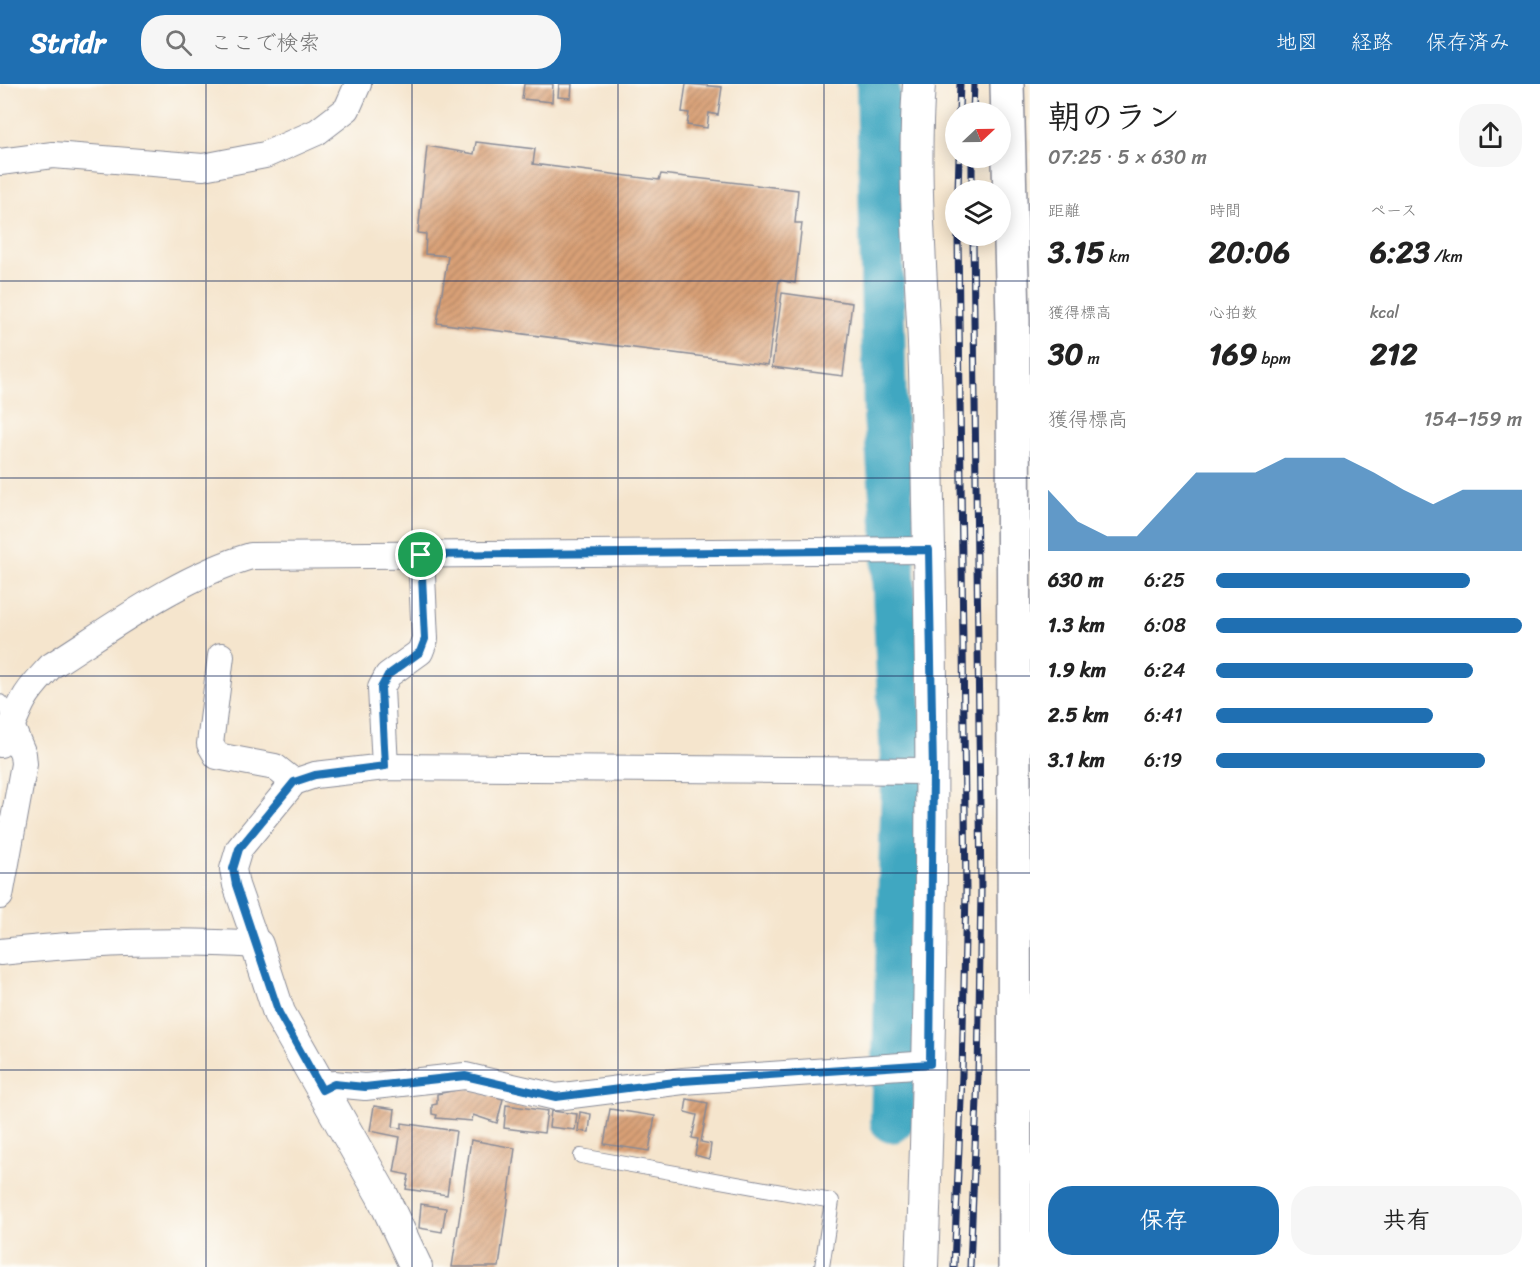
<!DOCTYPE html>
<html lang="ja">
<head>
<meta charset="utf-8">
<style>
  body { margin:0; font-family:Sriracha,"Klee One",sans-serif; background:#f6f6f6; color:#222; height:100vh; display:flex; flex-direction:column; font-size:22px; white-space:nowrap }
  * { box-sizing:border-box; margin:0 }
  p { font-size:20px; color:#767676 }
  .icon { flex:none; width:33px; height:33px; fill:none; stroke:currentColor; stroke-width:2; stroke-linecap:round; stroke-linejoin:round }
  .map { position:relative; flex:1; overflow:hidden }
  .details { display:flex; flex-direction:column; background:#fff; width:510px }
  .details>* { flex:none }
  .needle { width:39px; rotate:68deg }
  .controls { position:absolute; left:945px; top:18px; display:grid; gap:12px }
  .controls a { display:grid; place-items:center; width:66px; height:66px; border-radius:50%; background:#fff; box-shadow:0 3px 15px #0003; font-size:30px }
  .pin { position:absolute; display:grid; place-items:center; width:51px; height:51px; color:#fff; margin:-26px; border:3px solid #fff; border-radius:50%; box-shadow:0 2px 6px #0007 }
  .round { display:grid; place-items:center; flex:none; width:63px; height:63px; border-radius:24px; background:#f6f6f6 }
  .head { display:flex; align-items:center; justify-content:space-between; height:102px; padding:0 18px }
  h1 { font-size:33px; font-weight:700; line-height:45px }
  .metrics { display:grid; grid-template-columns:repeat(3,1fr); gap:9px; height:102px; padding:6px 18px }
  .metrics div { display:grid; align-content:center }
  .metrics b { font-size:30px; font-weight:700 }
  .metrics small { font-size:16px; font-weight:400 }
  .metrics p { font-size:16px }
  .chart { height:168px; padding:12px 18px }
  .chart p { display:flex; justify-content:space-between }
  .chart svg { width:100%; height:108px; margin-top:6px; fill:#1f6fb2; opacity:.7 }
  .cta { display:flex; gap:12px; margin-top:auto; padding:12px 18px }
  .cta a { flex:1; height:69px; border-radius:24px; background:#1f6fb2; color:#fff; font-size:24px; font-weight:700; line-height:69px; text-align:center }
  .cta a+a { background:#f6f6f6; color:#222 }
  ul { padding:0 18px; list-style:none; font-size:20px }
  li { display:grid; grid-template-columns:96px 72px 1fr; align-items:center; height:45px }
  li i { height:15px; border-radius:8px; background:#1f6fb2 }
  header { display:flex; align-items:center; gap:36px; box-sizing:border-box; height:84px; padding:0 30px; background:#1f6fb2; color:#fff }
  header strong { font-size:28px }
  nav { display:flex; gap:33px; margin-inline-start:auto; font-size:21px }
  .search { width:420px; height:54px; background:#f6f6f6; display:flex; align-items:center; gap:15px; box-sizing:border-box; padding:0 21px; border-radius:24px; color:#767676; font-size:22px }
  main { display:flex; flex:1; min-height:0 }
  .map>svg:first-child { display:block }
</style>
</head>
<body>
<header>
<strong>Stridr</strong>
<div class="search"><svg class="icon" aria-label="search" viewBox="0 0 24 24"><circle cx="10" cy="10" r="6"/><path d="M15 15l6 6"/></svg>ここで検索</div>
<nav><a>地図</a><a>経路</a><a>保存済み</a></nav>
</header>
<main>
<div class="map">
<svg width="1030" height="1183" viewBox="0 0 1030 1183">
  <defs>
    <pattern id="building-hatch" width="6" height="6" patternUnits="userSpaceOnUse" patternTransform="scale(1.5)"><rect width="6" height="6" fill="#d9a076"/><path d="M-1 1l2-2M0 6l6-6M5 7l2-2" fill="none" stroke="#af8364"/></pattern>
  </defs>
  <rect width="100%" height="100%" fill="#fdfcf7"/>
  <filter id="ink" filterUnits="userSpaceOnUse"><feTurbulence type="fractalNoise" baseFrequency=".0167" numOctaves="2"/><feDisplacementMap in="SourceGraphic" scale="12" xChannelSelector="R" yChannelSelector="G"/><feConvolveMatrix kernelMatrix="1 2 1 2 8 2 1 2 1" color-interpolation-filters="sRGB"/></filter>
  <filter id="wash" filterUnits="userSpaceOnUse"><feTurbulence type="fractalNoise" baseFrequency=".008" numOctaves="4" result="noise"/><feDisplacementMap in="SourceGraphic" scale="24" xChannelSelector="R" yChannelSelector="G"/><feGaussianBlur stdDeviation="1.35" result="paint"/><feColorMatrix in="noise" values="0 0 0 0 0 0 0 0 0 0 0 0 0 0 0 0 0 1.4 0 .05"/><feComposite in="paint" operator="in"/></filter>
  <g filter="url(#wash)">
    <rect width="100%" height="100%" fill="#f5e5cd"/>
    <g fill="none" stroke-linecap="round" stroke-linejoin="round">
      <path stroke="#41a7c1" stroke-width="44" d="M878,0L885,331L894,452L893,487L903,700L892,1037"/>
    </g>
    <g id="blocks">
      <g fill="url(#building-hatch)">
        <path d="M524,0H553L552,18L522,15Z"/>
        <path d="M559,0H572L571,14L558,13Z"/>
        <path d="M686,0L722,3L718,31L709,29L707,44L687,41L689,29L682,28Z"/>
        <path d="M476,58L535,65L533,80L659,96L661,90L798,106L795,139H802L795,199L779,196L768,281L437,239L448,172L425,170L426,150L418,149L427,62L474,70Z"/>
        <path d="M782,209L852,219L843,292L772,283Z"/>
        <path d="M466,1004L503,1015L497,1039L473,1031L472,1037L436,1034L437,1031L432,1030V1021L437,1020V1010Z"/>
        <path d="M687,1015L708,1019L701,1058L711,1060L709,1075L695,1071L698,1055L692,1054L697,1031L685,1028Z"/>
        <path d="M506,1021L547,1027L544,1049L504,1044Z"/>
        <path d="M374,1022L395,1025L393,1043L402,1044V1039L456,1047L447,1111L406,1105L409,1091L394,1088L400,1053L370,1047Z"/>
        <path d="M610,1025L655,1032L649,1067L604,1060Z"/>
        <path d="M551,1027L577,1030L575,1046L549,1043Z"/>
        <path d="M580,1028L591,1030L589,1048L578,1047Z"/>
        <path d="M471,1056L515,1064L499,1183H452Z"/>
        <path d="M421,1120L446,1124L442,1148L419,1144Z"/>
      </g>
    </g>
  </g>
  <g filter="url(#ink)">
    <use href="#blocks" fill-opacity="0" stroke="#888a96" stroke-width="1.5"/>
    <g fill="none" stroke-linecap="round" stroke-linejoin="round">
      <defs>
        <g id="service">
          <path d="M0,618L15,636"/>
          <path d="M581,1072L832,1117L822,1183"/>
        </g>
        <g id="minor">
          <path d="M0,78L53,71L203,83L265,71L317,48L347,25L358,0"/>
          <path d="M221,572L210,660L217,672L275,683L294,698"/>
          <path d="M0,660C11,647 15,632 23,617C30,603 41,593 51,582C114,542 180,493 251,472L929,466"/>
          <path d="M385,683L381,604L388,591L420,568L425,555L421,471"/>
          <path d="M0,812L24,680L23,670L12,644"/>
          <path d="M0,868C86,859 171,855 257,861L236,801L233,785L239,765L294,698L315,691L385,683L933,687"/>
          <path d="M322,1006L334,1000L365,1003L465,992L556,1013L683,997L930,980"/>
        </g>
        <g id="tertiary">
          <path d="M919,0C913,80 919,158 923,238C927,313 927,388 929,464C934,704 931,943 922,1183"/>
          <path d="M257,861L279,929L382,1111L416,1183"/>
        </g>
        <path id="trunk" d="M1007,0L1013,236L1015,1183"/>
      </defs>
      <use href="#service" stroke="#888a96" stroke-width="16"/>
      <use href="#minor" stroke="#888a96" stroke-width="28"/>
      <use href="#tertiary" stroke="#888a96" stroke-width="34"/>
      <use href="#trunk" stroke="#888a96" stroke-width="36"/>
      <use href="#service" stroke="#fff" stroke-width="14"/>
      <use href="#minor" stroke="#fff" stroke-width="26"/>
      <use href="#tertiary" stroke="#fff" stroke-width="32"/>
      <use href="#trunk" stroke="#fff" stroke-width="33"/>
      <defs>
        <g id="rail">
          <path d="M959,28L960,0"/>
          <path d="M973,28L974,0"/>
          <path d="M958,106L959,74"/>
          <path d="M972,106V74"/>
          <path d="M954,1183L962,991L966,807L958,152"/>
          <path d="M970,1183L978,991L981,807L973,152"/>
        </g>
      </defs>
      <use href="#rail" stroke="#1b2f5e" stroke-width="7"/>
      <use href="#rail" stroke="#fdfcf7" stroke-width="4.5" stroke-dasharray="14" stroke-linecap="butt"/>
    </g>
  </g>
  <g fill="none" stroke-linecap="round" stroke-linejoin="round" filter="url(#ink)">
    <defs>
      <path id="route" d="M929,466L933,687L930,980L683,997L556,1013L465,992L365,1003L334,1000L322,1006L279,929L236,801L233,785L239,765L294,698L315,691L385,682L381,604L388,591L420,568L425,555L421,471Z"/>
    </defs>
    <use href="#route" stroke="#fff" stroke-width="12"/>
    <use href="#route" stroke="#1f6fb2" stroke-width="8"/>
  </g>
  <path fill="none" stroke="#1b2f5e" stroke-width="1.5" stroke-opacity="0.55" d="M206,0V1183M412,0V1183M618,0V1183M824,0V1183M0,197H1030M0,394H1030M0,592H1030M0,789H1030M0,986H1030"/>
</svg>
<div class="controls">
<a><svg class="needle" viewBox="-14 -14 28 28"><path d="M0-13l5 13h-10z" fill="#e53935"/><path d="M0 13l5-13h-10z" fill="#767676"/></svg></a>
<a><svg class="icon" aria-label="layers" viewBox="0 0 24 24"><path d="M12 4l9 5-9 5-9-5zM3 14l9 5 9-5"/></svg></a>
</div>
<div class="pin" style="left:421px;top:471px;background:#1e9e55"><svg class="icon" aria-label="arrive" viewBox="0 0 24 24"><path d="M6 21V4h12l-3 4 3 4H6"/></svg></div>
</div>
<section class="details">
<div class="head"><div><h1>朝のラン</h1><p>07:25 · 5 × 630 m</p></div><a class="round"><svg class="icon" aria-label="share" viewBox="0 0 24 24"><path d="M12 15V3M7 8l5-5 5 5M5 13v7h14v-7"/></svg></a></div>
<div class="metrics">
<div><p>距離</p><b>3.15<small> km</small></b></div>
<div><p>時間</p><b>20:06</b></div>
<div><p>ペース</p><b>6:23<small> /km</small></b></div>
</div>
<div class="metrics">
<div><p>獲得標高</p><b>30<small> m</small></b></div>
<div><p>心拍数</p><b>169<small> bpm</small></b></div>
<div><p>kcal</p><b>212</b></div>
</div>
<div class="chart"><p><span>獲得標高</span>154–159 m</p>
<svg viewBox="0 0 160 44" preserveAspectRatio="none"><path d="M0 44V19L10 32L20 38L30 38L40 25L50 12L60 12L70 12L80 6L90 6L100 6L110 12L120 19L130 25L140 19L150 19L160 19V44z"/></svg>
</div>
<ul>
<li><b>630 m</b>6:25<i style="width:83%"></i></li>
<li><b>1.3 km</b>6:08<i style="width:100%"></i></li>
<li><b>1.9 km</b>6:24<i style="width:84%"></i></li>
<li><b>2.5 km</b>6:41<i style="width:71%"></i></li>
<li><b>3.1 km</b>6:19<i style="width:88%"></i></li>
</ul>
<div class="cta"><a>保存</a><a>共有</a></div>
</section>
</main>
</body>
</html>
